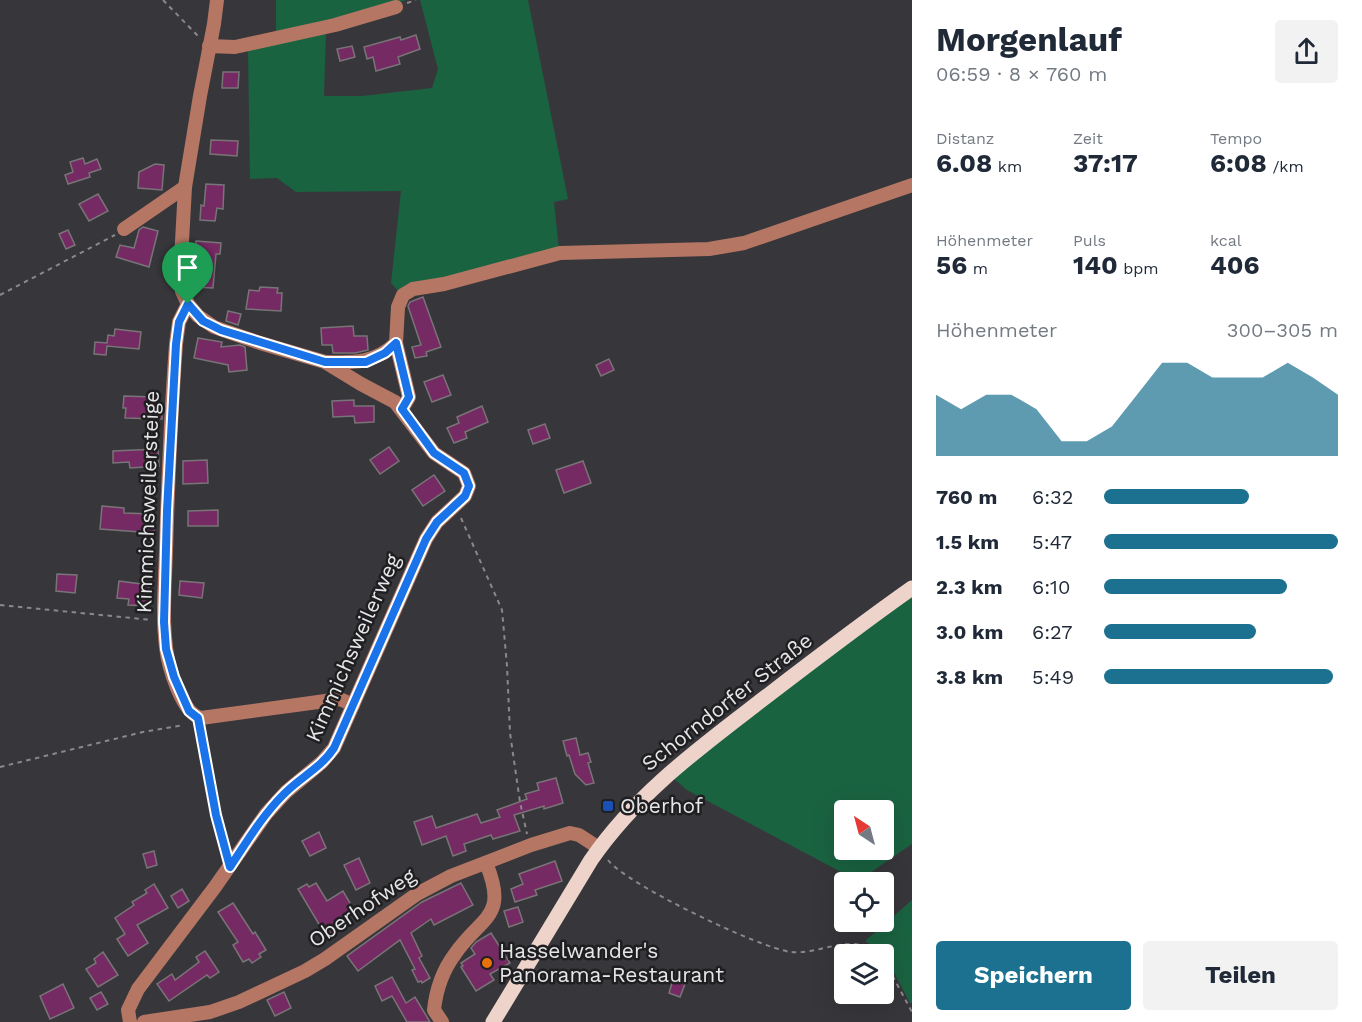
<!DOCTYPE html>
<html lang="de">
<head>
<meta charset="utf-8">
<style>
  body { margin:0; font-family:"Work Sans",sans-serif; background:#f2f2f3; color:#1f2937; height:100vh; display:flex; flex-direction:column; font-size:22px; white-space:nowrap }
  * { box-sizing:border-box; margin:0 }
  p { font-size:20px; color:#747a83 }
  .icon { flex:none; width:33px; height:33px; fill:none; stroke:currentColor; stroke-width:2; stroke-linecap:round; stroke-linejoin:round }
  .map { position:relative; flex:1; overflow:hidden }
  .panel { display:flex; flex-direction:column; background:#fff; width:450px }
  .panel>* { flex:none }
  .needle { width:39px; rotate:324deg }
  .buttons { position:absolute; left:834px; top:800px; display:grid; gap:12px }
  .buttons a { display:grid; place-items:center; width:60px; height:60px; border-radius:6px; background:#fff; box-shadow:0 6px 24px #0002; font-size:30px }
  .pin { position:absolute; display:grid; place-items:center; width:51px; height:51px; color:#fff; margin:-62px -26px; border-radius:50% 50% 50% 0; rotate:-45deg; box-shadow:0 0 6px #0007 }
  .pin .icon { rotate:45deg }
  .round { display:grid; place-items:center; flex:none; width:63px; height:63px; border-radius:6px; background:#f2f2f3 }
  .overview { display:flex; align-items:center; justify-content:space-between; height:102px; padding:0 24px }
  h1 { font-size:33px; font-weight:700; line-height:45px }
  .stats { display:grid; grid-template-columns:repeat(3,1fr); gap:9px; height:102px; padding:6px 24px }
  .stats div { display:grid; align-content:center }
  .stats b { font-size:26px; font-weight:700 }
  .stats small { font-size:16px; font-weight:400 }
  .stats p { font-size:16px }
  .chart { height:168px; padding:12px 24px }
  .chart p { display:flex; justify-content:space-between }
  .chart svg { width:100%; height:108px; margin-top:6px; fill:#1b718f; opacity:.7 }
  .primary-button { display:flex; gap:12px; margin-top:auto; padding:12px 24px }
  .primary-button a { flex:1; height:69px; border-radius:6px; background:#1b718f; color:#fff; font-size:24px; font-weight:700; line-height:69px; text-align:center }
  .primary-button a+a { background:#f2f2f3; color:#1f2937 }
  ul { padding:0 24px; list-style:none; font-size:20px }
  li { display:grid; grid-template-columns:96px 72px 1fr; align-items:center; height:45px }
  li i { height:15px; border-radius:8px; background:#1b718f }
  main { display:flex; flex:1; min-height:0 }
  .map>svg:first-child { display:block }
</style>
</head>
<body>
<main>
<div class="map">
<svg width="912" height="1022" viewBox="0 0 912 1022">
  <rect width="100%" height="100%" fill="#37373b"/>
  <g fill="#1a6341" fill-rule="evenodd">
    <path d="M276,0H406L353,17L326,30L324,96H362L432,88L438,69L420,0H528L568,199L554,202L559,250L399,292L391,283L401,191L296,192L277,178L250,179L248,48L276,35Z"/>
    <path d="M912,595V844L858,881L687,790L673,778L697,757ZM844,810H884V849H844Z"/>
    <path d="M912,900V1003H910L884,954L865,941Z"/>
  </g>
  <g fill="#752a63" stroke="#787477" stroke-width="1.5">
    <path d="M416,35L420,49L398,57L400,64L376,71L373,57L367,59L364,47L400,37L401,40Z"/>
    <path d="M352,46L355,57L340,61L337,49Z"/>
    <path d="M223,72H239L238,88H222Z"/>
    <path d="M211,140L238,141L237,156L210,154Z"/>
    <path d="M83,158L85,164L97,159L101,169L89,173L90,177L68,184L65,175L73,172L70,162Z"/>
    <path d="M155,164L164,165L162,190L138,188L139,172Z"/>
    <path d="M206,184L224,185L223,209L217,208L215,221L200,220L201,205L204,206Z"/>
    <path d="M98,194L108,211L89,221L79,204Z"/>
    <path d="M143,227L158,231L149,267L116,257L120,245L134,248L139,230Z"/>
    <path d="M68,230L75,245L66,249L59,234Z"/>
    <path d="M196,241L221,243L220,254H216L213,288L192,287Z"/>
    <path d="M260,287L278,288L277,293H282L281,311L246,309L249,290L259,291Z"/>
    <path d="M423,297L441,347L426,352L427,356L415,358L412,347L421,345L408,306L410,302Z"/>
    <path d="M228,311L241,314L238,325L226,321Z"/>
    <path d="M353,326L354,336H367L368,350L355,353H333L332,345H322L321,328Z"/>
    <path d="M115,329L141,332L139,349L107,346L106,355L94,354L95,342L107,343L108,335L114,336Z"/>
    <path d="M198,338L222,342L221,347L240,345L245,347L247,370L229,372L228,365L194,358Z"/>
    <path d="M609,359L614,370L601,376L596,365Z"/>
    <path d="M443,375L451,395L432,402L424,382Z"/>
    <path d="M124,396L154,397V407H163L162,419L125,418L126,408H123Z"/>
    <path d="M354,400V406H374V422L355,423L354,416L333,417L332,401Z"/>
    <path d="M482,406L488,422L465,432L467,438L454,443L447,428L459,423L457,417Z"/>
    <path d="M545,424L550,438L533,444L528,430Z"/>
    <path d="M389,447L399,461L380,474L370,460Z"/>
    <path d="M158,449L159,466L130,468L129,462L113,463V451Z"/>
    <path d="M207,460L208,483L183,484V461Z"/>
    <path d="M583,461L591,483L564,493L556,470Z"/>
    <path d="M434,475L445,491L423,506L412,490Z"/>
    <path d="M102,506L124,508V513L154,514V533L100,529Z"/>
    <path d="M218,510V526H188V511Z"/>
    <path d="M57,574L77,575L75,593L56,591Z"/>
    <path d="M119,581L149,585L148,606L128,605L129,599L117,598Z"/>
    <path d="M180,581L204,583L202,598L179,595Z"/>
    <path d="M576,738L580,755L588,753L591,762L588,763L594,783L586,785L575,774L569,755L567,756L563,741Z"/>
    <path d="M556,778L563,803L544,809V806L514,815L520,831L493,839L491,835L464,844L466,851L453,856L446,836L422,845L414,822L432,816L436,828L477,814L481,823L500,817L497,810L527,799L525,794L539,790L537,783Z"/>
    <path d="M319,832L326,848L310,856L302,841Z"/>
    <path d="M154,851L157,865L147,868L143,854Z"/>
    <path d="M359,858L370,883L356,890L344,865Z"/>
    <path d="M555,861L562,881L535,890L537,895L515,902L511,889L523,884L519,874Z"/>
    <path d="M316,883L327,901L343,891L354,910L338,920L342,926L326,936L298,889L307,884L309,887Z"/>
    <path d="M461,883L473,905L434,925L431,919L411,933L422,956L419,958L430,978L422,983L421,981L418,982L412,970L415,969L400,940L358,971L347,956L422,902Z"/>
    <path d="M154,884L168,908L137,925L148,943L128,956L117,939L125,934L115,918L134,905L132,902L147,893L145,890Z"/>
    <path d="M182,889L189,901L178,908L171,896Z"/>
    <path d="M233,903L253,934L255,932L266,950L259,954L261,957L252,963L249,959L243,962L233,945L238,942L218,912Z"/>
    <path d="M518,907L523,922L509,927L504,911Z"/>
    <path d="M491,933L510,963L490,974L494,980L476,991L461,967L463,966L461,963L475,954L471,948L476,942Z"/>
    <path d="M205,951L219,972L210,978L207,975L169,1001L157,984L172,974L175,980L199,962L196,957Z"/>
    <path d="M103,952L118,975L98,987L86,969L96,963L94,959Z"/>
    <path d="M392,977L406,1003L415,997L430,1022H407L392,996L382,1001L375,986Z"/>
    <path d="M673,980L685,984L680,997L669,993Z"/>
    <path d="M63,984L74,1008L50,1019L40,996Z"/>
    <path d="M101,992L108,1004L97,1010L90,998Z"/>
    <path d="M284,992L291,1008L275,1016L267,1000Z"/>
  </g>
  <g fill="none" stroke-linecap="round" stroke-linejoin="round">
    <g stroke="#89898c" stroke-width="2" stroke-dasharray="4.5 4.5" stroke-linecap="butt">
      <path d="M163,0L198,36"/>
      <path d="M407,3L416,0"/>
      <path d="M0,295L115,235"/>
      <path d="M461,518L502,610L507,666L510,733L520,802L527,834"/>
      <path d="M0,605L152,620"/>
      <path d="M201,732L224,850"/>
      <path d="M0,767L143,732L184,725"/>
      <path d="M608,860C626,884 759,948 791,952C821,955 852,931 878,954"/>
      <path d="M884,960L912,1012"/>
    </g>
    <g stroke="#b57764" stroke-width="14">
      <path d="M209,46L235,47L335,25L396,7"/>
      <path d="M124,229L185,187"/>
      <path d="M188,304L179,322L176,344C171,413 168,482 166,551C165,583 162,615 166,647C168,666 182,714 201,718L340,699L353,705"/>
      <path d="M327,362C355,363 375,363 396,343"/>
      <path d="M402,409L409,397L396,343L398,307L403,295L413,289L444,284L560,253L709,249L744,243L912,185"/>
      <path d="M130,1022L128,1010L138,989L215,887L266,814L286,792L322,762L334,748L426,539L437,522L465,496L469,486L464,473L434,453L395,402L361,384L325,362L260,343L214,327L198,316L188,304L182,291L180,278L185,187L200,96L214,24L217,0"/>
      <path d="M144,1022L210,1012L239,1002L305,971L325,959L417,894L451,876L531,845L570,833L579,835L599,848"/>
      <path d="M442,1022L434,1010C436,991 443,970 455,954C481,916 509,918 486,863"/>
    </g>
    <path stroke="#eed3cb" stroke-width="15" d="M493,1022L591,860C635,796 694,752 754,706C806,666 858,626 912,588"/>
  </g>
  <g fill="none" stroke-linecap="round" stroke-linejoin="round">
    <defs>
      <path id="route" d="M188,304L203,321L221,330L325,362H366L385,353L396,343L409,397L402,409L434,453L464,473L469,486L465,496L437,522L426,539L334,748C321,768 299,778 283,795C262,816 246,843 230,867L216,815L198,718L189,711L174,677L166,649L164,622L167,511L176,344L179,322Z"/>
    </defs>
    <use href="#route" stroke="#fff" stroke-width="12"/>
    <use href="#route" stroke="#1a73e8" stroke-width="8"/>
  </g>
  <rect fill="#1a4fb4" stroke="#1f1e20" stroke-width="2" x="602" y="800" width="12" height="12" rx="3"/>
  <circle fill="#e8710a" stroke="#1f1e20" stroke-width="2" cx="487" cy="963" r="6"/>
  <g text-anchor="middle" stroke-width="5" stroke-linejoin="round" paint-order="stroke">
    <g font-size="21" fill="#e6e6e8" stroke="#1f1e20">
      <text transform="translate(148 502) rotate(-88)" y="7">Kimmichsweilersteige</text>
      <text transform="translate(353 648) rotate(-66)" y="7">Kimmichsweilerweg</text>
      <text transform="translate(727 702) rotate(-38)" y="7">Schorndorfer Straße</text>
      <text transform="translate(362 908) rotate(-34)" y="7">Oberhofweg</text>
    </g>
    <g font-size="21" fill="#e6e6e8" stroke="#1f1e20" text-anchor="start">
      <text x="620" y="813">Oberhof</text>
      <text x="499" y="958">Hasselwander's<tspan x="499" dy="24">Panorama-Restaurant</tspan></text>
    </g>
  </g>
</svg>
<div class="buttons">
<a><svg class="needle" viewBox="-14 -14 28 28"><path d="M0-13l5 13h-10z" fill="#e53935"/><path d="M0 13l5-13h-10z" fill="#747a83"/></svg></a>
<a><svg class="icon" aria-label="locate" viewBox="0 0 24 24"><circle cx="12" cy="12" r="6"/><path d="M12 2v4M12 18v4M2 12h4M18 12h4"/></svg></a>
<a><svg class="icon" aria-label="layers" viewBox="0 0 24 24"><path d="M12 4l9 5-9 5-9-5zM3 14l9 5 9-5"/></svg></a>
</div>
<div class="pin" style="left:188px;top:304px;background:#1e9e55"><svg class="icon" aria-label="arrive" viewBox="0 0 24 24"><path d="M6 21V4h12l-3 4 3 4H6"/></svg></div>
</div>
<section class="panel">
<div class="overview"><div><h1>Morgenlauf</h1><p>06:59 · 8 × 760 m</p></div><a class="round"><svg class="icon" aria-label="share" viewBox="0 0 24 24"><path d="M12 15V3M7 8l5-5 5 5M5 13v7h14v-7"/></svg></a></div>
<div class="stats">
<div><p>Distanz</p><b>6.08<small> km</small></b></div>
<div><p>Zeit</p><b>37:17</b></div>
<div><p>Tempo</p><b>6:08<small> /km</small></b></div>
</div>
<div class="stats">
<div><p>Höhenmeter</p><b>56<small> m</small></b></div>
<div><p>Puls</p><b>140<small> bpm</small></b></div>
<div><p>kcal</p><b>406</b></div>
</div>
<div class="chart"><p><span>Höhenmeter</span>300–305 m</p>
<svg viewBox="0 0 160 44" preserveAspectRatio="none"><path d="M0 44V19L10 25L20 19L30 19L40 25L50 38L60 38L70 32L80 19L90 6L100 6L110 12L120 12L130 12L140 6L150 12L160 19V44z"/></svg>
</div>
<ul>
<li><b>760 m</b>6:32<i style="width:62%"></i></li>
<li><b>1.5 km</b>5:47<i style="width:100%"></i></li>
<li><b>2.3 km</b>6:10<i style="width:78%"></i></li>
<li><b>3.0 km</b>6:27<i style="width:65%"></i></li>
<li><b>3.8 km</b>5:49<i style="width:98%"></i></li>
</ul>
<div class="primary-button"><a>Speichern</a><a>Teilen</a></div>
</section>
</main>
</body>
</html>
